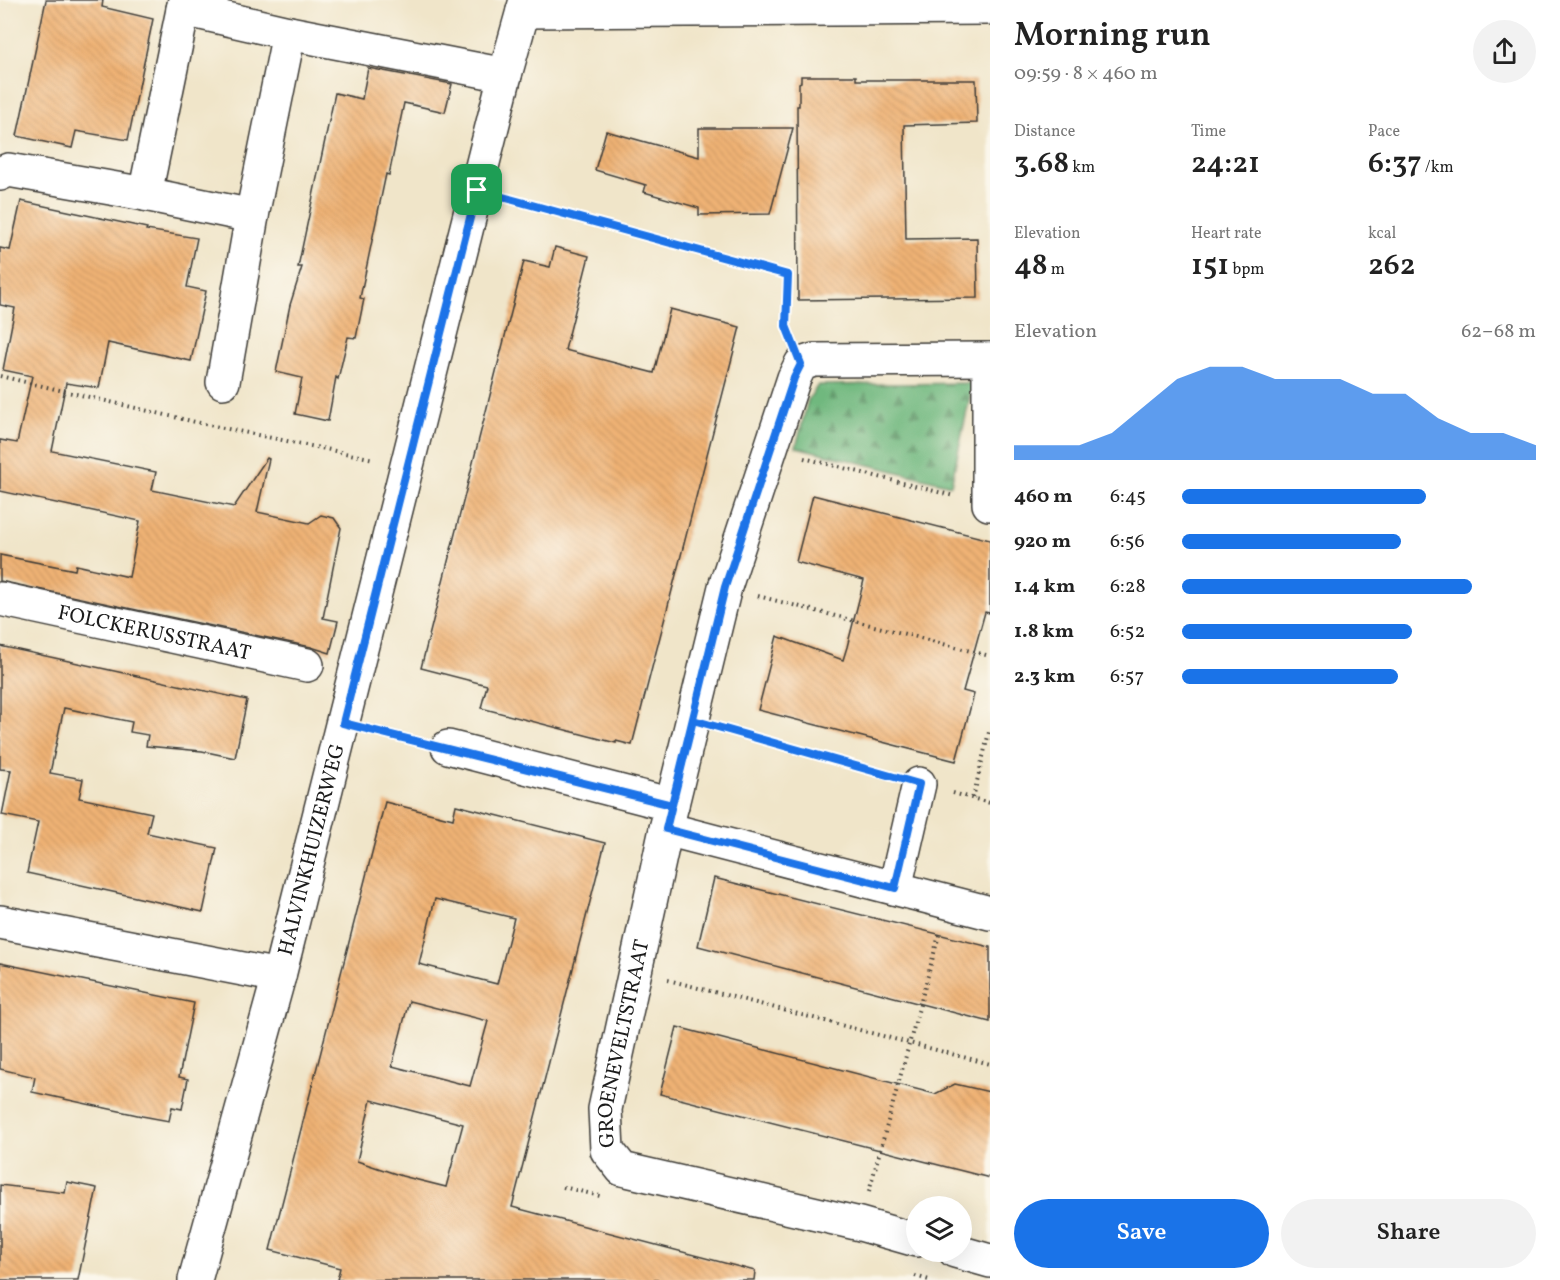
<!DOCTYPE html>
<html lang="en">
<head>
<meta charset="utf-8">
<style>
  body { margin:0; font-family:Vollkorn,serif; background:#f2f2f2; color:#222; height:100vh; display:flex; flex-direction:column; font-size:22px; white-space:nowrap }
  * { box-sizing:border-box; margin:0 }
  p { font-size:20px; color:#767676 }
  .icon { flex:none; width:33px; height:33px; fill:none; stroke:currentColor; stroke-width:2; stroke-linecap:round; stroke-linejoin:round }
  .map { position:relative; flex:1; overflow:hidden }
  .drawer { display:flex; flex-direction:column; background:#fff; width:570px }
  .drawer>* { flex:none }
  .controls { position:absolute; left:906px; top:1196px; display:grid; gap:12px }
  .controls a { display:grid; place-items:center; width:66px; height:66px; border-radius:50%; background:#fff; box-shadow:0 6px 24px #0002; font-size:30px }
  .pin { position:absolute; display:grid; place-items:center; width:51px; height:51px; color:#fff; margin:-26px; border-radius:12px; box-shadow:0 3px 9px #0006 }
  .round { display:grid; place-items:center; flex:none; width:63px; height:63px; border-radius:32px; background:#f2f2f2 }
  .summary { display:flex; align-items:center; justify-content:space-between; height:102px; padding:0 24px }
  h1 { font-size:33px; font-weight:600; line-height:45px }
  .metrics { display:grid; grid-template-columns:repeat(3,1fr); gap:9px; height:102px; padding:6px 24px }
  .metrics div { display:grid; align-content:center }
  .metrics b { font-size:30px; font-weight:600 }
  .metrics small { font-size:16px; font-weight:400 }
  .metrics p { font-size:16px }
  .chart { height:168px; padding:12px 24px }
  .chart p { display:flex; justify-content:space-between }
  .chart svg { width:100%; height:108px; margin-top:6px; fill:#1a73e8; opacity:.7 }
  .cta { display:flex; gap:12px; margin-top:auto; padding:12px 24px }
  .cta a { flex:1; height:69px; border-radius:36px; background:#1a73e8; color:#fff; font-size:24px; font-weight:600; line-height:69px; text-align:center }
  .cta a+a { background:#f2f2f2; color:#222 }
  ul { padding:0 24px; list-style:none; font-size:20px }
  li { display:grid; grid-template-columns:96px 72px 1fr; align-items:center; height:45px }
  li i { height:15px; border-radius:8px; background:#1a73e8 }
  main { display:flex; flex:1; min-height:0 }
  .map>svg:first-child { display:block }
</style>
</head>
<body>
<main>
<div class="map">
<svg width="990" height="1280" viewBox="0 0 990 1280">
  <defs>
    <pattern id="forest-firs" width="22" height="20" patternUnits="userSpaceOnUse" patternTransform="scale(1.5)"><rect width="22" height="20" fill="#70b87e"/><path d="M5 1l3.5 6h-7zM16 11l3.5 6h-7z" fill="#5b9566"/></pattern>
    <pattern id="building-back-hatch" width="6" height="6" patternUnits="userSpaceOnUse" patternTransform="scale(1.5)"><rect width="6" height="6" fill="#efb274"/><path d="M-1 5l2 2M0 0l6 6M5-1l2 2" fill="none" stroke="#cc9864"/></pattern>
  </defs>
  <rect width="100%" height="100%" fill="#fbf7ec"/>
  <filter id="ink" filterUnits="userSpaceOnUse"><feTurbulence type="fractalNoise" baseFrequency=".0167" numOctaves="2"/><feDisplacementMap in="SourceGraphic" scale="12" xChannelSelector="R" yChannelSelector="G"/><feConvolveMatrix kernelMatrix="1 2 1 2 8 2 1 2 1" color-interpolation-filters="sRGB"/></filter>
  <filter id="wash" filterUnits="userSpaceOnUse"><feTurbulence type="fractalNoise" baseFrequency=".008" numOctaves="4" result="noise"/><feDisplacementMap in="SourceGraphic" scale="24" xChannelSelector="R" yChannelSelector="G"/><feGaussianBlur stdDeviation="1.35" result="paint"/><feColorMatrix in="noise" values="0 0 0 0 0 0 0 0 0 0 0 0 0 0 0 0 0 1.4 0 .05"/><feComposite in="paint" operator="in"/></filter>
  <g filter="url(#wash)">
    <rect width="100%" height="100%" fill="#f0e5c9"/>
    <path fill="url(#forest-firs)" stroke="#466a4d" stroke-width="1.5" d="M973,383L951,485L796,447L808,400L818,385Z"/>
    <g id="blocks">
      <g fill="url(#building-back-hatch)" fill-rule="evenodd">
        <path d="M46,0H103L102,7L153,19L128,140L76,131L72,148L17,136Z"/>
        <path d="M368,68L452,84L445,112L404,103L389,175L386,174L360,298L364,299L356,338L348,337L338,379L336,377L328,421L295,414L302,378L276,372L290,305L302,267H298L335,93L362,99Z"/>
        <path d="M801,76H856V80H976L977,123L904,125L906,239L977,238L978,298L798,300L797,106H799V83L801,82Z"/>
        <path d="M699,128H793L770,214L699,215V208L644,192L646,185L595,170L606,131L699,157Z"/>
        <path d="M21,201L147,228L146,230L197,238L187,287L206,291L191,361L108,343L99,388L66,383L52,451L156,472L152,490L234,507L267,458L269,459L257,512L309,523L321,515L334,518L341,528L323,618L338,621L330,653L311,647L0,581V555L75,570L76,565L129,577L140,521L0,491V440L17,443L32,376L3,370L15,308L0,305V248L10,250Z"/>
        <path d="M555,247L589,256L565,350L654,373L670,309L740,327L632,745L616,741V743L481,708L487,685L421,668L524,261L550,267Z"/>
        <path d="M813,495L990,540V613L985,612L963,691L974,694L956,761L758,710L777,636L843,660L847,647L864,580L796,562Z"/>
        <path d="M0,646L247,700L235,758L202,751L146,746L148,735L130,732L132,722L64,708L50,773L83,779L79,798L152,813L147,833L217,848L203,912L27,873L38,822L2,815L11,770L0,769Z"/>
        <path d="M385,802L453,819L456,805L605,843L512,1207L755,1271L754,1280H337L340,1268L270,1250ZM435,899L514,918L497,984L419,964ZM409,1001L488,1021L470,1086L392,1066ZM371,1100L463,1124L446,1187L402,1176L357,1161Z"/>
        <path d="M714,878L990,947V1022L698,946Z"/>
        <path d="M0,963L194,1003L179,1077L188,1079L182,1109L172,1107L169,1121L142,1116L32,1092L35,1077L0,1069Z"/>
        <path d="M677,1027L935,1094L955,1084L990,1092V1178L660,1094Z"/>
        <path d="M67,1182L97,1188L78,1280H0V1185L65,1193Z"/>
      </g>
    </g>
  </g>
  <g filter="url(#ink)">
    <use href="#blocks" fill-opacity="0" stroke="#3c3a36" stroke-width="1.5"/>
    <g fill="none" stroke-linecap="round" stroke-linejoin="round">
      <defs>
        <g id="minor">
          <path d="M183,9L289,33L505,75"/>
          <path d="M523,11L990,8"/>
          <path d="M0,174L8,170L145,194L252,216"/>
          <path d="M145,194L185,0"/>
          <path d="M989,359V504"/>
          <path d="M223,382L252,216L289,33"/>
          <path id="s1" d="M0,599L307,665"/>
          <path d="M448,747L672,805"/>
          <path d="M666,829L990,913"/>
          <path d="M895,888L919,784"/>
          <path d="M0,922L279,976"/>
          <path id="s2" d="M916,1240L860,1224L622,1169L607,1150L605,1109L666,829L725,587L794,378L801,364L814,360L990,359"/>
          <path d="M955,1251L990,1261"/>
          <path id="s3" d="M195,1280L279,976L505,75L526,0"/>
        </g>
      </defs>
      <use href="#minor" stroke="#3c3a36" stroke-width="36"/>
      <g stroke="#3c3a36" stroke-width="4" stroke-dasharray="1.5 4.5" stroke-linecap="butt">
        <path d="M509,199L788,275L786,325L788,332"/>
        <path d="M0,376L204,424L374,459"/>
        <path d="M804,458L954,496"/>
        <path d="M758,596L990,656"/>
        <path d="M725,729L885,775"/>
        <path d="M375,731L415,740"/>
        <path d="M953,793L990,803"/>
        <path d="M973,798L990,728"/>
        <path d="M668,980L990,1064"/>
        <path d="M563,1187L600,1196"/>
        <path d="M869,1191L939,935"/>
        <path d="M915,1276L929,1280"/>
      </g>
      <use href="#minor" stroke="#fff" stroke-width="33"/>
    </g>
  </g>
  <g fill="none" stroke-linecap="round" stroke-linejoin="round" filter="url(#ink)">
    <defs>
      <path id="route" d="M477,190L788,275L786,326L801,364L794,378L725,587L666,829L895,888L919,784L693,720L672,805L343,723L477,190"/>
    </defs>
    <use href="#route" stroke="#fff" stroke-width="12"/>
    <use href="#route" stroke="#1a73e8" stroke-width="8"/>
  </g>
  <g text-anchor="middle" stroke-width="4.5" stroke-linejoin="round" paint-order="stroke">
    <g font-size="21" fill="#1c1c1c" stroke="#fbf7ec">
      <text dy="7" stroke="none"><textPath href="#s1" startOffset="158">FOLCKERUSSTRAAT</textPath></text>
      <text dy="7" stroke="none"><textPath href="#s3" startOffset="446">HALVINKHUIZERWEG</textPath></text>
      <text dy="7" stroke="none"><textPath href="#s2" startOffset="435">GROENEVELTSTRAAT</textPath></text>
    </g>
  </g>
</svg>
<div class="controls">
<a><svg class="icon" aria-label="layers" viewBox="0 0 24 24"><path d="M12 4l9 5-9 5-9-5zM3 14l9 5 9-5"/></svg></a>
</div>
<div class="pin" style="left:477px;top:190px;background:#1e9e55"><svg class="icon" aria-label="arrive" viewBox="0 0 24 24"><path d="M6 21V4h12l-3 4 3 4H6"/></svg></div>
</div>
<section class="drawer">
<div class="summary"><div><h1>Morning run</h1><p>09:59 · 8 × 460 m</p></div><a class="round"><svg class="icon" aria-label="share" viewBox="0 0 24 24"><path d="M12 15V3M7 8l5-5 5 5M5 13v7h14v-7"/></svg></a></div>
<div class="metrics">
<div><p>Distance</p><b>3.68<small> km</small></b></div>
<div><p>Time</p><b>24:21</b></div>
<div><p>Pace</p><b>6:37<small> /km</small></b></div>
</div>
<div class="metrics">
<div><p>Elevation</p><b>48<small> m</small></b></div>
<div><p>Heart rate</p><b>151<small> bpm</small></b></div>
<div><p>kcal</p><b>262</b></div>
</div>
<div class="chart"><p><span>Elevation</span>62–68 m</p>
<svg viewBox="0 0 160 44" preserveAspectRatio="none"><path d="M0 44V38L10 38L20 38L30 33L40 22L50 11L60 6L70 6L80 11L90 11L100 11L110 17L120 17L130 27L140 33L150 33L160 38V44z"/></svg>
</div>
<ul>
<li><b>460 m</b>6:45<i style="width:69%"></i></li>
<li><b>920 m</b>6:56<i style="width:62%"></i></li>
<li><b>1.4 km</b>6:28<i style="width:82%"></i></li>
<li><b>1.8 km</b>6:52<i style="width:65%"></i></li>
<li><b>2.3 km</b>6:57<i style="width:61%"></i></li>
</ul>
<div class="cta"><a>Save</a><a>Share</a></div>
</section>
</main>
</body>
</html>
